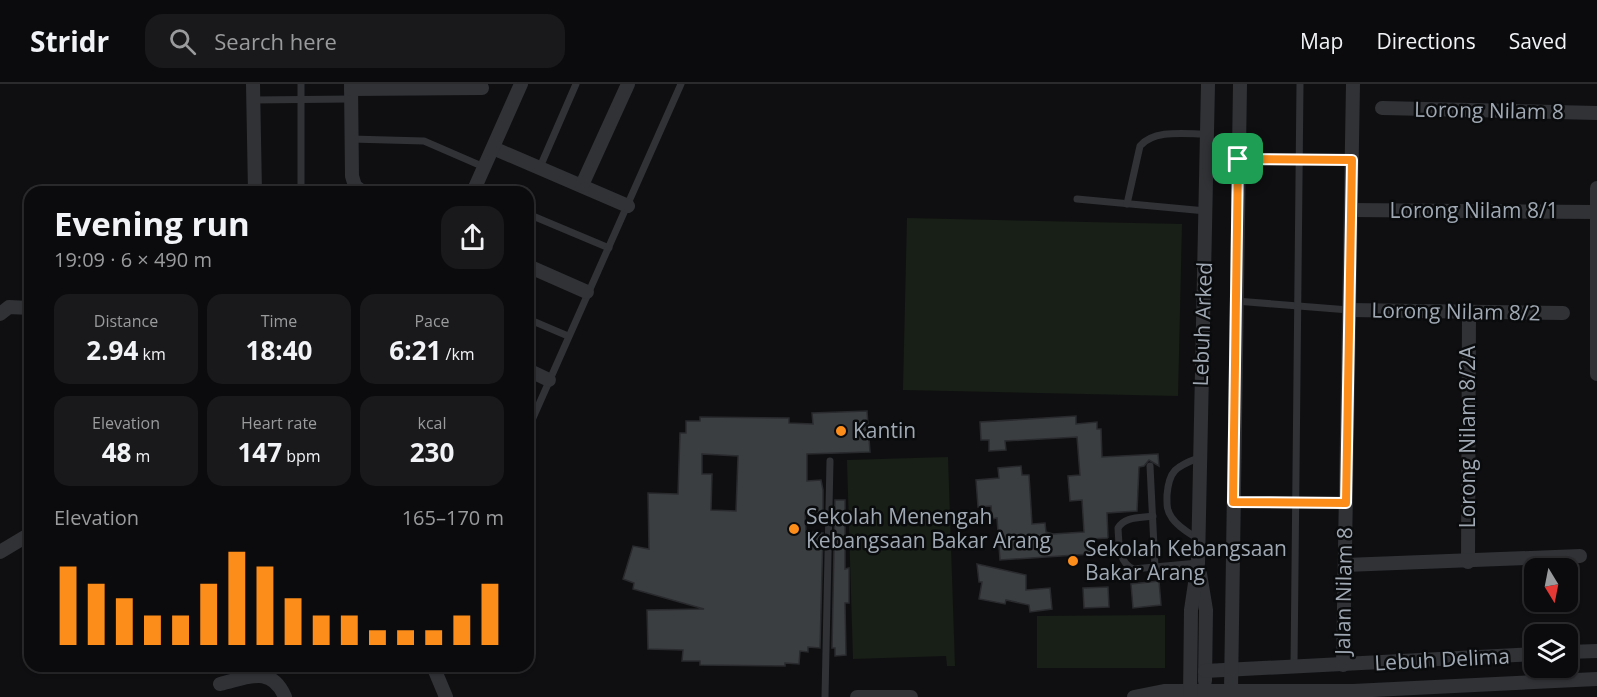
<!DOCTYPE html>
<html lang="en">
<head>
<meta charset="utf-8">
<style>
  body { margin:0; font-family:"Open Sans",sans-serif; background:#19191b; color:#f1f3f6; height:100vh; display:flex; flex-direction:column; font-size:22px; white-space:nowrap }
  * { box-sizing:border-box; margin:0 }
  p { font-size:20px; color:#9a9b9d }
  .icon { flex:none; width:33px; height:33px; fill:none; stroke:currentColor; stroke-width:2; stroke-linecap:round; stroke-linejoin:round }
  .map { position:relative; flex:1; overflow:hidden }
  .details { position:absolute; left:24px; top:102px; width:510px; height:486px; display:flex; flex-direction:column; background:#0b0b0d; border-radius:18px; box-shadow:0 2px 4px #0004,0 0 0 2px #2b2b2e }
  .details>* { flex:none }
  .needle { width:39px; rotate:170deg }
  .fabs { position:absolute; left:1524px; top:474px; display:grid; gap:12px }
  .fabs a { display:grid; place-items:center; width:54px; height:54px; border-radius:12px; background:#0b0b0d; box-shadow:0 2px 4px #0004,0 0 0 2px #2b2b2e; font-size:30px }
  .pin { position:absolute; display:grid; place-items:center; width:51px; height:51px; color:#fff; margin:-26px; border-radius:12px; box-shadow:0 3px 9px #0006 }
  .round { display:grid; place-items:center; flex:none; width:63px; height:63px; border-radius:18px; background:#19191b }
  .headline { display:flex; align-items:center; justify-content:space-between; height:102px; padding:0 30px }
  h1 { font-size:33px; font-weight:700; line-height:45px }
  .figures { display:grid; grid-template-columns:repeat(3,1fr); gap:9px; height:102px; padding:6px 30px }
  .figures div { display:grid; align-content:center; border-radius:15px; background:#19191b; text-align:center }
  .figures b { font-size:26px; font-weight:700 }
  .figures small { font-size:16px; font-weight:400 }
  .figures p { font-size:16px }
  .chart { height:168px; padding:12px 30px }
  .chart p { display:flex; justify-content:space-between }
  .chart svg { width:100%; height:108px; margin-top:6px; stroke:#fd8d1b; stroke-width:6 }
  header { display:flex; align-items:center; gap:36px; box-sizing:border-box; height:84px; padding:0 30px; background:#0b0b0d; border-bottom:2px solid #2b2b2e }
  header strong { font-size:28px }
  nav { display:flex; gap:33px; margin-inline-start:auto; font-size:21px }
  .search { width:420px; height:54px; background:#19191b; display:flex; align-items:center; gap:15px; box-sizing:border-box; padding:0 21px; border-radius:18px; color:#9a9b9d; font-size:22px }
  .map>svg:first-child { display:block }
</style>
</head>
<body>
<header>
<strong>Stridr</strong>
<div class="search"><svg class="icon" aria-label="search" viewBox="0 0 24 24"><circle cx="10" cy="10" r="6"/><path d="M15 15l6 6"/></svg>Search here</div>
<nav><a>Map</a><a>Directions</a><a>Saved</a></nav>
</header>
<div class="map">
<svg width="1597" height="613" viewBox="0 0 1597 613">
  <rect width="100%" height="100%" fill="#0f0f11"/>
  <g fill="#181f17">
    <path d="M907,134L1182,140L1178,312L903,306Z"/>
    <path d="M948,373L955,582H947L946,572L853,575L847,376Z"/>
    <path d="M1165,531V584H1037V532Z"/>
  </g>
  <g fill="#3b3e41" stroke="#292a2d" stroke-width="1.5" fill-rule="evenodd">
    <path d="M867,327L870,368L807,370V397L821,396L823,406V428L805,429L806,448L823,449L820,564L808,563V568L800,567L799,580L785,579V582L700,581V577H682L683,566L648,565L647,526L704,525L633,505L634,499L623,495L633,462L649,465L648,409L678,410L680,349H686V337H700V333L789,334V339L813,340L812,329ZM702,370L738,372L736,427L711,426L712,390H702Z"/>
    <path d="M1076,332V340L1097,338V345H1101L1102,373L1158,370L1159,382L1149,376L1144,382L1139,383L1137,427L1107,429L1108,454L1090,455L1091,470L1000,476L997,434L992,435L991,422L978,423L976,396L999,394L998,384L1021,382L1022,391H1029L1032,440L1045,439L1046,448L1053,450L1084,448L1082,416L1070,417L1068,392L1080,391L1077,353L1005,357L1006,366L989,367V356H981L980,338Z"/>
    <path d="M835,416H845V485L849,484V519H845L846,571L835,572V564H832Z"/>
    <path d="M977,480L1026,491V506L1050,504L1052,525L1030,528L1029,521L1006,516L1005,520L979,515L982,498H979Z"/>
    <path d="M1159,497L1161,521L1133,524L1131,500Z"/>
    <path d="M1108,503L1109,523L1084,524L1083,504Z"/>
  </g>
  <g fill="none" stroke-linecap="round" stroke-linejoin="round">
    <g stroke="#303236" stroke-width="7">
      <path d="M301,0V108"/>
      <path d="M253,16L350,15"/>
      <path d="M351,55L424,57L484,83"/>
      <path d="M1238,75L1352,76"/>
      <path d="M540,83L576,0"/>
      <path d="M1077,115L1206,127"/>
      <path d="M1127,120L1140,62C1154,45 1186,50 1206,50"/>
      <path d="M528,130L609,164"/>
      <path d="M1236,217L1349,226"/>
      <path d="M528,235L568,252"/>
      <path d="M528,345L681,0"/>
      <path d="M1150,382L1155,483"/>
      <path d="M1234,418L1346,419"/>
      <path d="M1153,432C1141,434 1125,432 1118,444C1119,459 1118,478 1133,485L1198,479"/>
      <path d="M1198,455C1189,449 1178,443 1172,434C1166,426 1167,419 1167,411C1169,386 1176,383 1198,374"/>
      <path d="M1294,582L1300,0"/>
      <path d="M825,613L830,377"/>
    </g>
    <g stroke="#303236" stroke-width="14">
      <path d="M253,0L255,108"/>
      <path d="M351,0L352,92L355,102L363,108"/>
      <path d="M351,5L482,4"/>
      <path d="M1382,24L1597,29"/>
      <path d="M493,64L628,122"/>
      <path d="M582,101L628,0"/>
      <path d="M1597,104V290"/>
      <path d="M473,108L521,0"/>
      <path d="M1351,126L1596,128"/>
      <path d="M528,182L587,208"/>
      <path d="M1349,226L1563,229"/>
      <path d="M0,230L9,223L30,224"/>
      <path d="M528,286L549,296"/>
      <path d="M0,468L30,450"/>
      <path d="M1468,478L1469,229"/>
      <path d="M1345,481L1580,472"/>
      <path d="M1200,490L1206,526L1205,597"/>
      <path d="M1568,568L1597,567"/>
      <path d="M1343,581L1353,0"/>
      <path d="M433,582L446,613"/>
      <path d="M1205,587L1534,570"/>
      <path d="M220,600C247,594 271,580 285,613"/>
      <path d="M1231,607L1240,0"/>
      <path d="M857,613H911"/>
      <path d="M1134,613L1164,607H1353L1597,595"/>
      <path d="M1190,613L1191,526L1198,479L1208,0"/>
    </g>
  </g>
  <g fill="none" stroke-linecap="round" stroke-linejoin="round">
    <defs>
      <path id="route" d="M1238,75L1352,76L1346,419L1233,418Z"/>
    </defs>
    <use href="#route" stroke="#fff" stroke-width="12"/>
    <use href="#route" stroke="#fd8d1b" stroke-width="8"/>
  </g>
  <g fill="#fd8d1b" stroke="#0a0b0c" stroke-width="2">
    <circle cx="841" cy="347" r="6"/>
    <circle cx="794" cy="445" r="6"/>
    <circle cx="1073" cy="477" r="6"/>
  </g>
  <g text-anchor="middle" stroke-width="5" stroke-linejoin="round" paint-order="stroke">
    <g font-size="21" fill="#9fa8b3" stroke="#0a0b0c">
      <text transform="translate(1489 27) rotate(1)" y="7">Lorong Nilam 8</text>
      <text x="1474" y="134">Lorong Nilam 8/1</text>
      <text transform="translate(1456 228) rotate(1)" y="7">Lorong Nilam 8/2</text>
      <text transform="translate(1203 240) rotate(-88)" y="7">Lebuh Arked</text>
      <text transform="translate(1468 353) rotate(-90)" y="7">Lorong Nilam 8/2A</text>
      <text transform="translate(1344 507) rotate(-89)" y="7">Jalan Nilam 8</text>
      <text transform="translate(1442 576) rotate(-3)" y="7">Lebuh Delima</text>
    </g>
    <g font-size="21" fill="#9fa8b3" stroke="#0a0b0c" text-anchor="start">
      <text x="853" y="354">Kantin</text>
      <text x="806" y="440">Sekolah Menengah<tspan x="806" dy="24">Kebangsaan Bakar Arang</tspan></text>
      <text x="1085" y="472">Sekolah Kebangsaan<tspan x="1085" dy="24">Bakar Arang</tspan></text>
    </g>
  </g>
</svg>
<div class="fabs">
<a><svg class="needle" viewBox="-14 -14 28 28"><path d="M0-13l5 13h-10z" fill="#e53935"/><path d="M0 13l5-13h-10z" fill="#9a9b9d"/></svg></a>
<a><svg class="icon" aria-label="layers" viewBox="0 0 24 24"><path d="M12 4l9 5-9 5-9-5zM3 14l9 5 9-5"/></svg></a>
</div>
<div class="pin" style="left:1238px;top:75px;background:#1e9e55"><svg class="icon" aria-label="arrive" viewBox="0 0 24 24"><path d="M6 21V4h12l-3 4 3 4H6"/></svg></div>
<section class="details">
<div class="headline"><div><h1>Evening run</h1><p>19:09 · 6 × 490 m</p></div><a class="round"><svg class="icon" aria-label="share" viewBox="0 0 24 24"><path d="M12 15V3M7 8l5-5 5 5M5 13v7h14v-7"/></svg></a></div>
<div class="figures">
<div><p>Distance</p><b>2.94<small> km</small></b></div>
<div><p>Time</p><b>18:40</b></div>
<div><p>Pace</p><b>6:21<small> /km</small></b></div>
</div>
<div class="figures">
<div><p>Elevation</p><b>48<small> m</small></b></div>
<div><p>Heart rate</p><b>147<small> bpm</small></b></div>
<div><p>kcal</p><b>230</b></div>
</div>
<div class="chart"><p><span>Elevation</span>165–170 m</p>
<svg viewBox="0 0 160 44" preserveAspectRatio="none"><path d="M5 44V12M15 44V19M25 44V25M35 44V32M45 44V32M55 44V19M65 44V6M75 44V12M85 44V25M95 44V32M105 44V32M115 44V38M125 44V38M135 44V38M145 44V32M155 44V19"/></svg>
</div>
</section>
</div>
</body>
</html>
